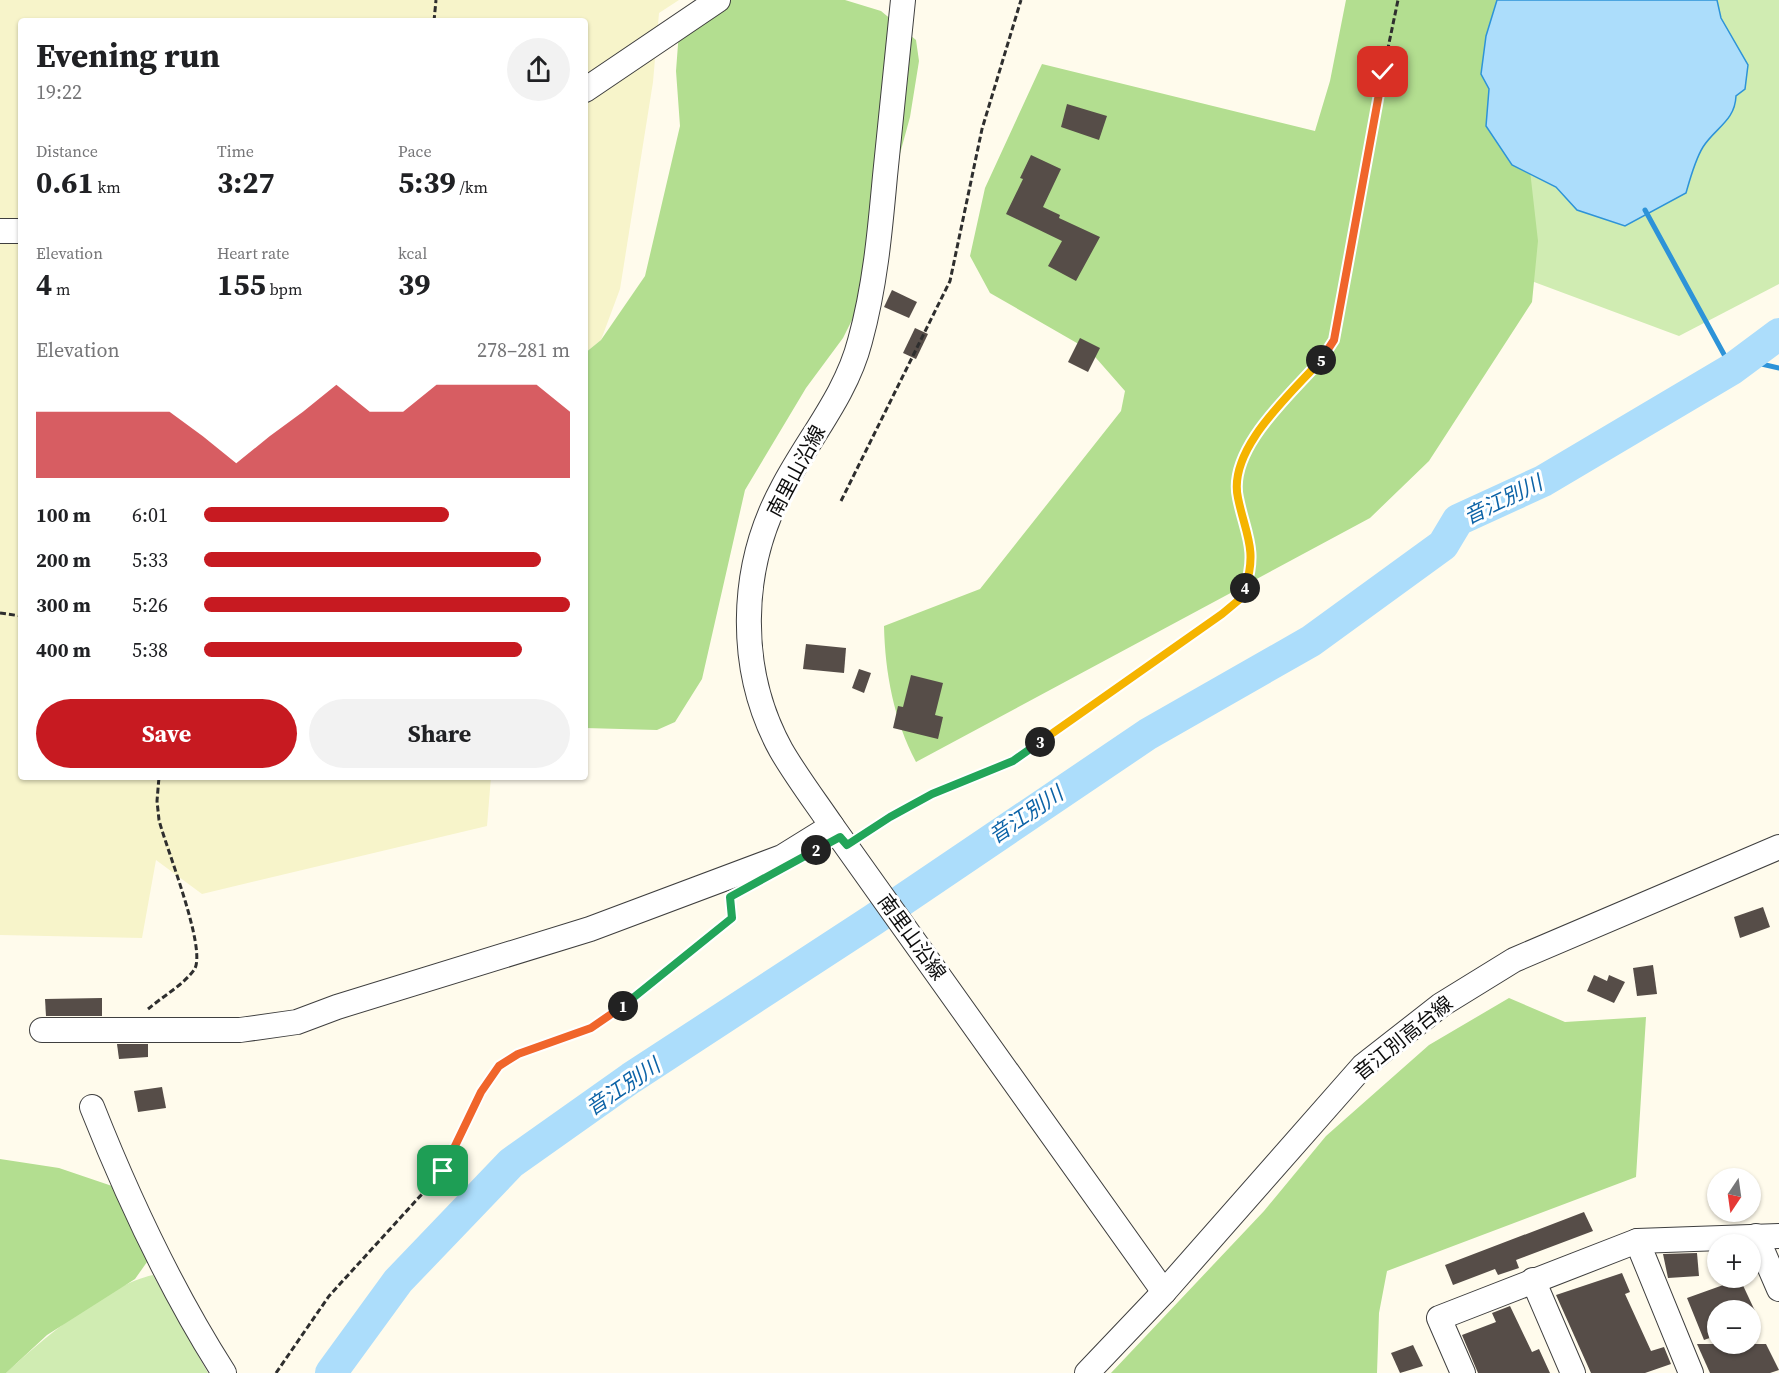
<!DOCTYPE html>
<html lang="en">
<head>
<meta charset="utf-8">
<style>
  body { margin:0; font-family:"Source Serif 4","Noto Sans JP",serif; background:#f2f2f2; color:#202124; height:100vh; display:flex; flex-direction:column; font-size:22px; white-space:nowrap }
  * { box-sizing:border-box; margin:0 }
  p { font-size:20px; color:#757577 }
  .icon { flex:none; width:33px; height:33px; fill:none; stroke:currentColor; stroke-width:2; stroke-linecap:round; stroke-linejoin:round }
  .map { position:relative; flex:1; overflow:hidden }
  .side { position:absolute; left:18px; top:18px; width:570px; height:762px; display:flex; flex-direction:column; background:#fff; border-radius:6px; box-shadow:0 2px 4px #0004 }
  .side>* { flex:none }
  .needle { width:39px; rotate:193deg }
  .fabs { position:absolute; left:1707px; top:1168px; display:grid; gap:12px }
  .fabs a { display:grid; place-items:center; width:54px; height:54px; border-radius:50%; background:#fff; box-shadow:0 2px 4px #0004; font-size:30px }
  .pin { position:absolute; display:grid; place-items:center; width:51px; height:51px; color:#fff; margin:-26px; border-radius:12px; box-shadow:0 3px 9px #0006 }
  .km { position:absolute; width:30px; height:30px; margin:-15px; border-radius:50%; background:#222; color:#fff; font-size:16px; line-height:30px; text-align:center }
  .round { display:grid; place-items:center; flex:none; width:63px; height:63px; border-radius:32px; background:#f2f2f2 }
  .overview { display:flex; align-items:center; justify-content:space-between; height:102px; padding:0 18px }
  h1 { font-size:33px; font-weight:700; line-height:45px }
  .metrics { display:grid; grid-template-columns:repeat(3,1fr); gap:9px; height:102px; padding:6px 18px }
  .metrics div { display:grid; align-content:center }
  .metrics b { font-size:30px; font-weight:700 }
  .metrics small { font-size:16px; font-weight:400 }
  .metrics p { font-size:16px }
  .chart { height:168px; padding:12px 18px }
  .chart p { display:flex; justify-content:space-between }
  .chart svg { width:100%; height:108px; margin-top:6px; fill:#c71a21; opacity:.7 }
  .primary-button { display:flex; gap:12px; margin-top:auto; padding:12px 18px }
  .primary-button a { flex:1; height:69px; border-radius:36px; background:#c71a21; color:#fff; font-size:24px; font-weight:700; line-height:69px; text-align:center }
  .primary-button a+a { background:#f2f2f2; color:#202124 }
  ul { padding:0 18px; list-style:none; font-size:20px }
  li { display:grid; grid-template-columns:96px 72px 1fr; align-items:center; height:45px }
  li i { height:15px; border-radius:8px; background:#c71a21 }
  .map>svg:first-child { display:block }
</style>
</head>
<body>
<div class="map">
<svg width="1779" height="1373" viewBox="0 0 1779 1373">
  <rect width="100%" height="100%" fill="#fffbec"/>
  <path fill="#f7f4ca" d="M0,0H679L659,13L653,82L620,289L601,340L585,353V21H21V777H491L487,826L202,894L156,860L142,938L0,935Z"/>
  <g fill="#d0ecb2">
    <path d="M1417,0H1779V284L1679,336L1499,269Z"/>
    <path d="M153,1275L208,1373H6C41,1340 106,1285 153,1275Z"/>
  </g>
  <g fill="#b3de90">
    <path d="M716,0H845L881,11L916,40L919,61L910,117L858,308L843,338L806,388L745,490L702,679L675,722L657,730L585,728V353L601,340L645,276L680,126L676,71L680,18Z"/>
    <path d="M1346,0H1498L1527,144L1538,241L1532,302L1429,461L1370,518L916,762C894,720 885,673 884,626L980,589L1121,411L1125,391L1089,350L990,293L970,256L985,188L1042,64L1315,131L1330,81Z"/>
    <path d="M1509,998L1565,1022L1646,1017L1636,1177L1387,1271L1379,1313L1377,1373H1111L1264,1211L1326,1136L1429,1045Z"/>
    <path d="M0,1159L59,1168L115,1187L152,1255L135,1279L47,1335L6,1373H0Z"/>
  </g>
  <path fill="#acddfb" stroke="#2d93d8" stroke-width="1.5" d="M1497,0H1717L1721,18L1748,65L1745,89L1736,96C1735,121 1715,128 1703,147C1695,160 1690,179 1686,193L1625,226L1577,210L1556,187L1512,165L1486,126L1489,89L1481,74L1486,36Z"/>
  <g fill="none" stroke-linecap="round" stroke-linejoin="round">
    <g stroke="#2d93d8" stroke-width="5">
      <path d="M1645,210L1732,369"/>
      <path d="M1744,360L1779,368"/>
    </g>
    <path stroke="#acddfb" stroke-width="32" d="M331,1373L398,1281L511,1163L631,1078L873,920L1148,734L1311,641L1443,545L1458,520L1543,481L1732,369L1779,334"/>
  </g>
  <g fill="#564d48">
    <path d="M1067,104L1107,116L1099,140L1061,127Z"/>
    <path d="M1031,155L1061,169L1043,207L1060,215L1059,218L1100,237L1076,281L1048,266L1062,241L1006,214L1023,179L1020,178Z"/>
    <path d="M892,290L917,302L909,318L884,307Z"/>
    <path d="M915,328L928,334L916,359L903,353Z"/>
    <path d="M1080,338L1100,348L1088,372L1068,362Z"/>
    <path d="M806,644L846,648L844,673L803,669Z"/>
    <path d="M859,669L871,673L864,693L852,688Z"/>
    <path d="M911,675L943,683L935,715L943,717L938,739L893,728L898,706L903,707Z"/>
    <path d="M1763,907L1770,927L1740,938L1734,917Z"/>
    <path d="M1653,965L1657,994L1637,996L1633,968Z"/>
    <path d="M1594,975L1607,981L1609,975L1625,982L1614,1003L1587,991Z"/>
    <path d="M102,998V1016H46L45,999Z"/>
    <path d="M117,1044H148V1057L119,1059Z"/>
    <path d="M162,1087L166,1108L138,1112L134,1091Z"/>
    <path d="M1584,1212L1593,1231L1516,1260L1519,1268L1498,1275L1495,1269L1453,1285L1445,1265Z"/>
    <path d="M1697,1253L1699,1276L1668,1278L1663,1254Z"/>
    <path d="M1622,1273L1630,1292L1625,1294L1651,1351L1664,1347L1671,1364L1645,1373H1591L1556,1295Z"/>
    <path d="M1740,1279L1755,1311H1718V1335L1704,1340L1687,1298Z"/>
    <path d="M1510,1306L1532,1352L1539,1349L1550,1373H1478L1462,1335L1496,1322L1492,1313Z"/>
    <path d="M1697,1344H1766L1779,1370L1770,1373H1710Z"/>
    <path d="M1413,1345L1423,1366L1400,1373L1391,1353Z"/>
  </g>
  <g fill="none" stroke-linecap="round" stroke-linejoin="round">
    <defs>
      <g id="minor">
        <path d="M903,0C897,59 891,117 885,176C880,231 875,287 860,341C846,396 807,440 782,489C739,569 737,670 781,750C796,776 815,801 832,826L1164,1292"/>
        <path d="M585,90L718,0"/>
        <path d="M0,231H21"/>
        <path d="M42,1030H240L297,1022L337,1007L590,929L782,857L832,826"/>
        <path d="M92,1107C128,1198 171,1290 224,1373"/>
        <path d="M1756,1236L1779,1289"/>
        <path d="M1637,1241L1691,1373"/>
        <path d="M1533,1280L1573,1373"/>
        <path d="M1087,1373L1164,1292L1363,1066L1441,1005L1514,960L1779,847"/>
        <path d="M1463,1373L1439,1318L1637,1241L1779,1236"/>
      </g>
    </defs>
    <use href="#minor" stroke="#3f3f3f" stroke-width="26"/>
    <g stroke="#2e2e2e" stroke-width="3" stroke-dasharray="6 3" stroke-linecap="butt">
      <path d="M434,21L436,0"/>
      <path d="M841,501L950,281L982,129L1021,0"/>
      <path d="M0,613L21,616"/>
      <path d="M863,834L932,794L1013,761L1240,599C1246,583 1253,567 1252,550C1250,523 1234,501 1239,473C1246,428 1309,380 1334,340L1368,144L1398,0"/>
      <path d="M148,1009C162,997 183,985 194,970C208,951 166,848 159,820L157,801L159,777"/>
      <path d="M276,1373L329,1296L443,1171L481,1092L499,1067L518,1054L591,1028L604,1021L732,918L731,897"/>
    </g>
    <use href="#minor" stroke="#fff" stroke-width="24"/>
  </g>
  <g fill="none" stroke-linecap="round" stroke-linejoin="round">
    <defs>
      <path id="split-1" d="M443,1171L481,1092L499,1066L518,1054L591,1028L623,1006"/>
      <path id="split-2" d="M623,1006L732,918L730,897L816,850"/>
      <path id="split-3" d="M816,850L840,837L847,845L890,817L932,794L1013,761L1040,742"/>
      <path id="split-4" d="M1040,742L1222,614L1240,599L1245,588"/>
      <path id="split-5" d="M1245,588C1258,550 1245,533 1238,498C1227,449 1291,394 1321,360"/>
      <path id="split-6" d="M1321,360L1334,340L1383,72"/>
    </defs>
    <use href="#split-1" stroke="#fff" stroke-width="12"/>
    <use href="#split-2" stroke="#fff" stroke-width="12"/>
    <use href="#split-3" stroke="#fff" stroke-width="12"/>
    <use href="#split-4" stroke="#fff" stroke-width="12"/>
    <use href="#split-5" stroke="#fff" stroke-width="12"/>
    <use href="#split-6" stroke="#fff" stroke-width="12"/>
    <use href="#split-1" stroke="#f0652b" stroke-width="8"/>
    <use href="#split-2" stroke="#22a559" stroke-width="8"/>
    <use href="#split-3" stroke="#22a559" stroke-width="8"/>
    <use href="#split-4" stroke="#f5b400" stroke-width="8"/>
    <use href="#split-5" stroke="#f5b400" stroke-width="8"/>
    <use href="#split-6" stroke="#f0652b" stroke-width="8"/>
  </g>
  <g text-anchor="middle" stroke-width="6" stroke-linejoin="round" paint-order="stroke">
    <g font-size="20" fill="#0c0c0c" stroke="#fff">
      <text transform="translate(796 471) rotate(-62)" y="7">南里山沿線</text>
      <text transform="translate(912 937) rotate(54)" y="7">南里山沿線</text>
      <text transform="translate(1403 1038) rotate(-39)" y="7">音江別高台線</text>
    </g>
    <g font-size="21" font-style="italic" fill="#0c63a7" stroke="#fff">
      <text transform="translate(1503 500) rotate(-26)" y="7">音江別川</text>
      <text transform="translate(1026 815) rotate(-34)" y="7">音江別川</text>
      <text transform="translate(623 1087) rotate(-34)" y="7">音江別川</text>
    </g>
  </g>
</svg>
<div class="fabs">
<a><svg class="needle" viewBox="-14 -14 28 28"><path d="M0-13l5 13h-10z" fill="#e53935"/><path d="M0 13l5-13h-10z" fill="#757577"/></svg></a>
<a>+</a>
<a>−</a>
</div>
<div class="pin" style="left:443px;top:1171px;background:#1e9e55"><svg class="icon" aria-label="arrive" viewBox="0 0 24 24"><path d="M6 21V4h12l-3 4 3 4H6"/></svg></div>
<div class="pin" style="left:1383px;top:72px;background:#d93025"><svg class="icon" aria-label="check" viewBox="0 0 24 24"><path d="M5 12l5 5 9-10"/></svg></div>
<b class="km" style="left:623px;top:1006px">1</b>
<b class="km" style="left:816px;top:850px">2</b>
<b class="km" style="left:1040px;top:742px">3</b>
<b class="km" style="left:1245px;top:588px">4</b>
<b class="km" style="left:1321px;top:360px">5</b>
<section class="side">
<div class="overview"><div><h1>Evening run</h1><p>19:22</p></div><a class="round"><svg class="icon" aria-label="share" viewBox="0 0 24 24"><path d="M12 15V3M7 8l5-5 5 5M5 13v7h14v-7"/></svg></a></div>
<div class="metrics">
<div><p>Distance</p><b>0.61<small> km</small></b></div>
<div><p>Time</p><b>3:27</b></div>
<div><p>Pace</p><b>5:39<small> /km</small></b></div>
</div>
<div class="metrics">
<div><p>Elevation</p><b>4<small> m</small></b></div>
<div><p>Heart rate</p><b>155<small> bpm</small></b></div>
<div><p>kcal</p><b>39</b></div>
</div>
<div class="chart"><p><span>Elevation</span>278–281 m</p>
<svg viewBox="0 0 160 44" preserveAspectRatio="none"><path d="M0 44V17L10 17L20 17L30 17L40 17L50 27L60 38L70 27L80 17L90 6L100 17L110 17L120 6L130 6L140 6L150 6L160 17V44z"/></svg>
</div>
<ul>
<li><b>100 m</b>6:01<i style="width:67%"></i></li>
<li><b>200 m</b>5:33<i style="width:92%"></i></li>
<li><b>300 m</b>5:26<i style="width:100%"></i></li>
<li><b>400 m</b>5:38<i style="width:87%"></i></li>
</ul>
<div class="primary-button"><a>Save</a><a>Share</a></div>
</section>
</div>
</body>
</html>
